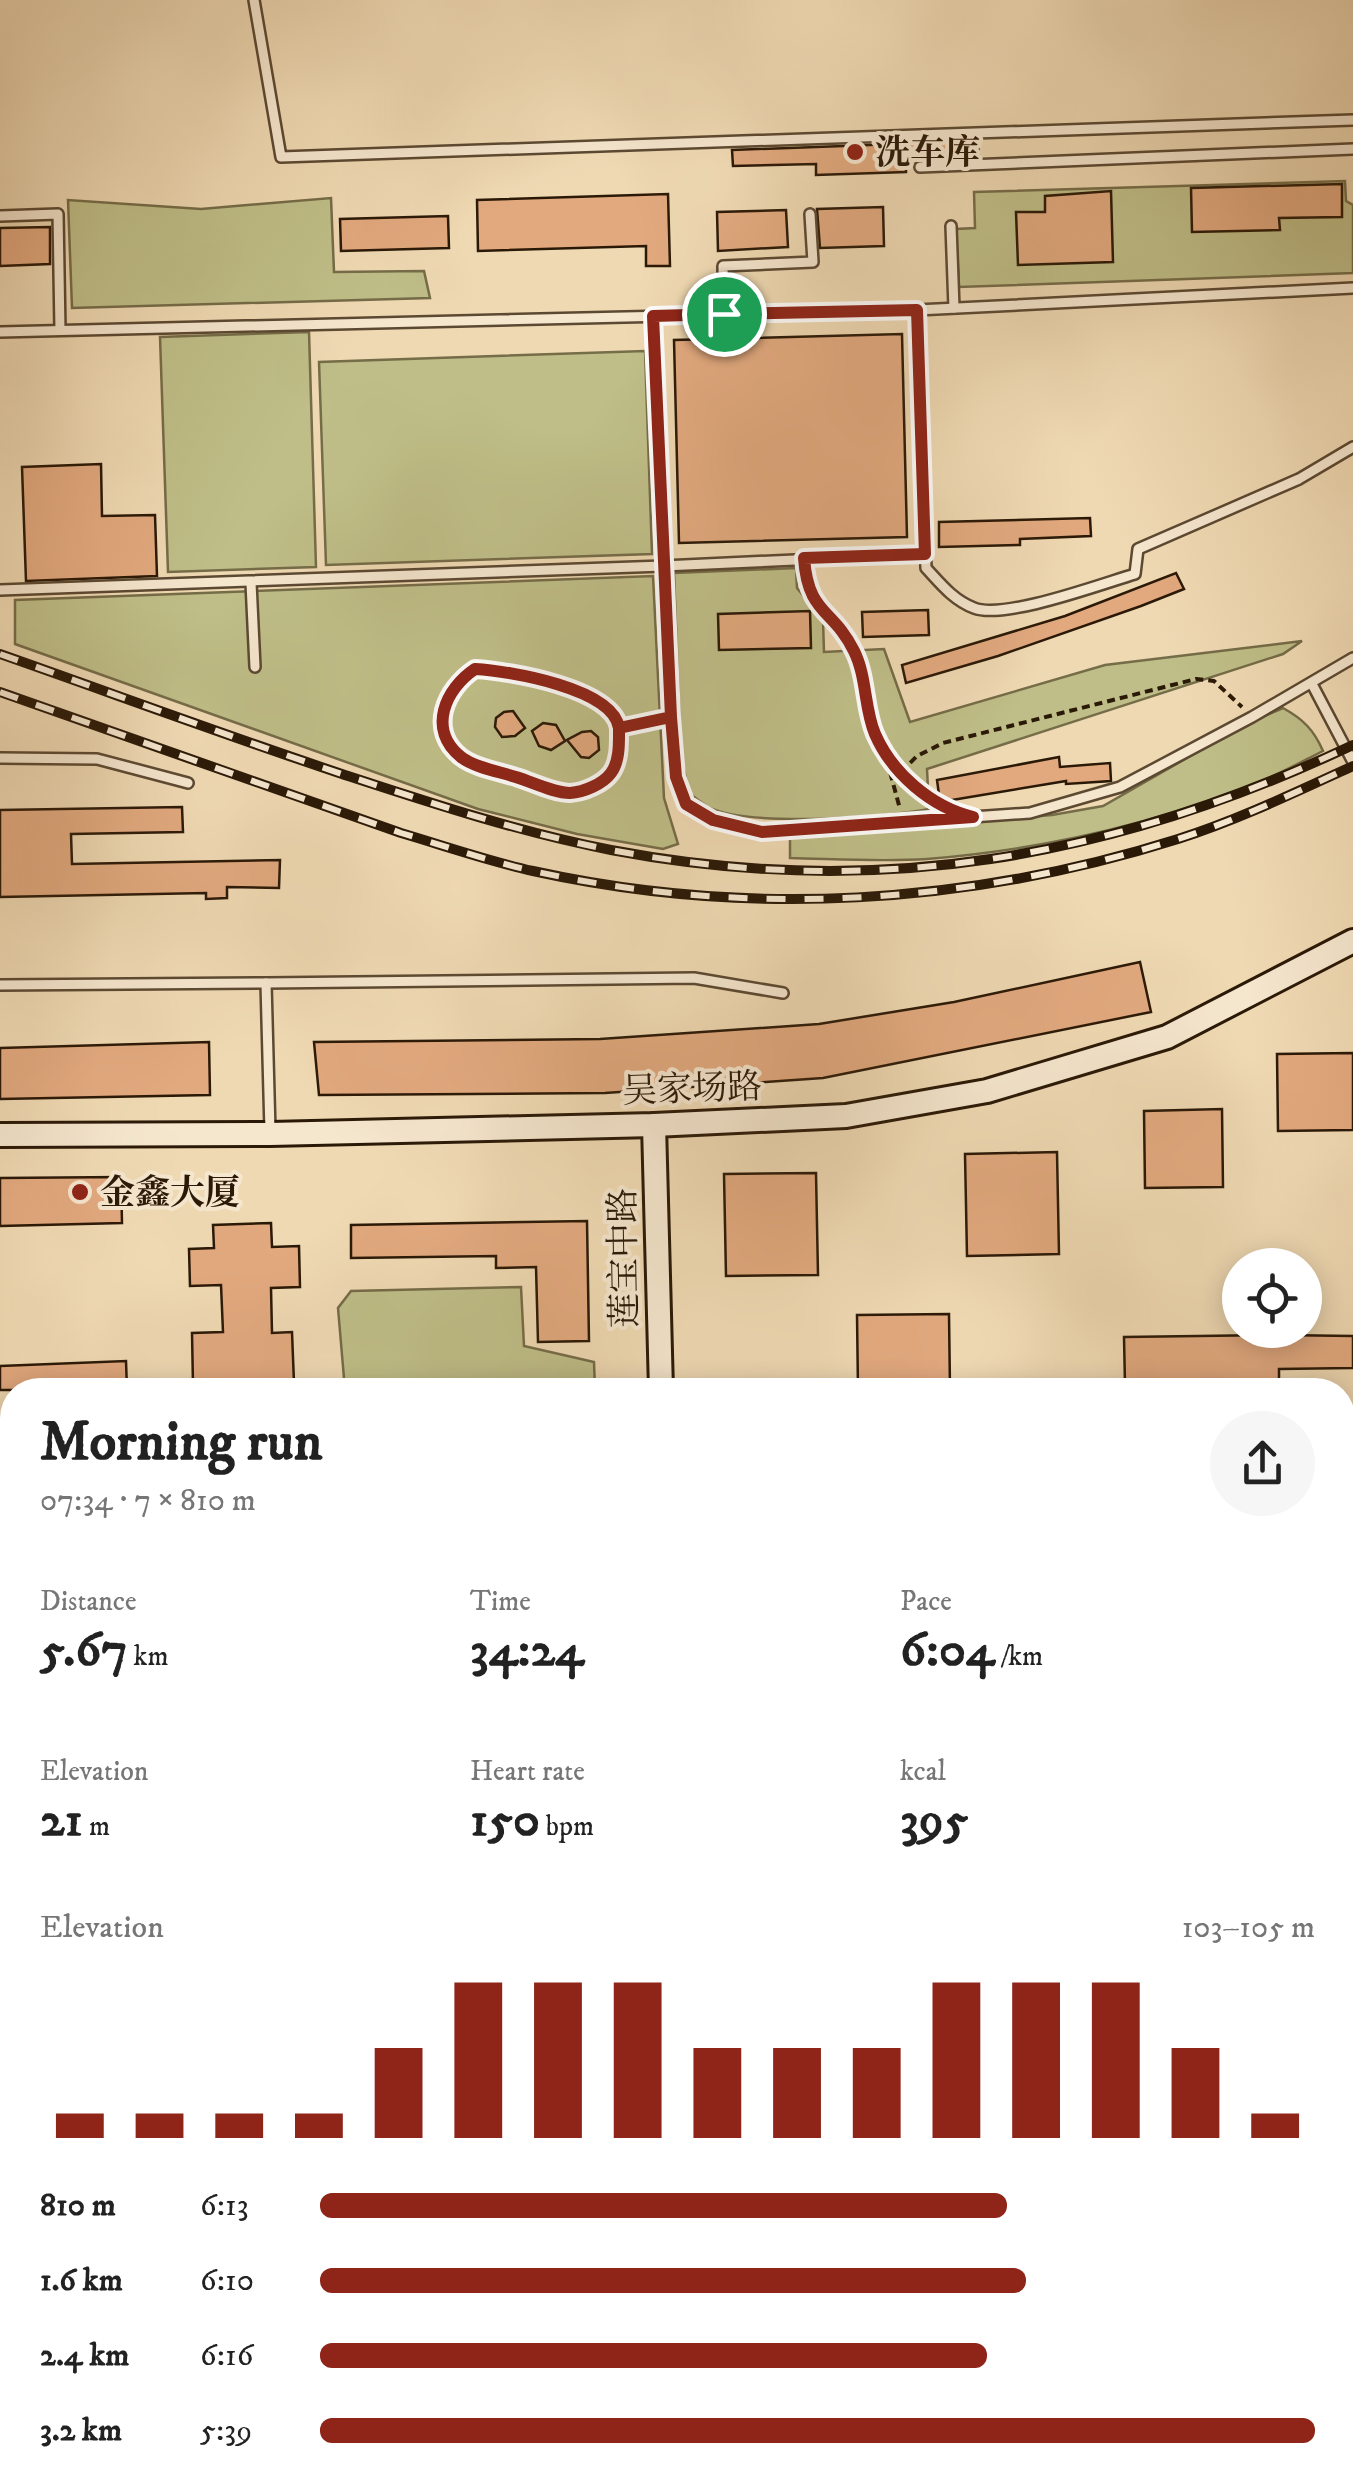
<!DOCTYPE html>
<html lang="en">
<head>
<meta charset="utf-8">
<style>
  body { margin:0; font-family:"IM FELL DW Pica","Noto Serif SC",serif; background:#f6f6f6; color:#222; height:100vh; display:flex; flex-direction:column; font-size:38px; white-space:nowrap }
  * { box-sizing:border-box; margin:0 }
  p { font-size:32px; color:#767676 }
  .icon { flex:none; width:55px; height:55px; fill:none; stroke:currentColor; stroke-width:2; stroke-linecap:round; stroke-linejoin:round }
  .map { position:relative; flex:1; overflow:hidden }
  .side { position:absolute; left:0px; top:1378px; width:1355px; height:1112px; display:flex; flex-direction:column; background:#fff; border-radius:40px 40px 0 0; box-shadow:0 5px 25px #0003 }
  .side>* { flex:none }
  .controls { position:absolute; left:1222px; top:1248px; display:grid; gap:20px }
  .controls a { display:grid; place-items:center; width:100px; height:100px; border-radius:50%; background:#fff; box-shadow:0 5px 25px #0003; font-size:50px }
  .pin { position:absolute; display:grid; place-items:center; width:85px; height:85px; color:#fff; margin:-42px; border:5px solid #fff; border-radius:50%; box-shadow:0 2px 10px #0007 }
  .round { display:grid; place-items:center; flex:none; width:105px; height:105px; border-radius:52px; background:#f6f6f6 }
  .head { display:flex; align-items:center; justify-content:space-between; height:170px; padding:0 40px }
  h1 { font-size:55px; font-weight:800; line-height:75px }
  .stats { display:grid; grid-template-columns:repeat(3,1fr); gap:15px; height:170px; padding:10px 40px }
  .stats div { display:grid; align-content:center }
  .stats b { font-size:50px; font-weight:800 }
  .stats small { font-size:28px; font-weight:400 }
  .stats p { font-size:28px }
  .chart { height:280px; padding:20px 40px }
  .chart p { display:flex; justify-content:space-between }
  .chart svg { width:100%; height:180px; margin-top:10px; stroke:#8f2418; stroke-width:6 }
  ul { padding:0 40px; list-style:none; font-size:32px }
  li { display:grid; grid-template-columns:160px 120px 1fr; align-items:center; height:75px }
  li i { height:25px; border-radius:12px; background:#8f2418 }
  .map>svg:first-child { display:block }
</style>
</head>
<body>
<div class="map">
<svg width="1353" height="2488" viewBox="0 0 1353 2488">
  <rect width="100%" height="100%" fill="#efd9b3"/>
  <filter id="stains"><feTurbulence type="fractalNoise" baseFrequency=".002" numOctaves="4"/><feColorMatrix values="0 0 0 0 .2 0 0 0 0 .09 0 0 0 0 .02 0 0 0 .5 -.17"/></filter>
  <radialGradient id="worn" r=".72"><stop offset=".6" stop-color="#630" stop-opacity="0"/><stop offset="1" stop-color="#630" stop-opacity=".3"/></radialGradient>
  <g fill="#bfbe88" stroke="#756c48" stroke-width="2.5">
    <path d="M1345,181L1346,201L1353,205V273L959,287L956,229L975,228L974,192Z"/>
    <path d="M331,198L334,272L424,271L430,298L72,308L68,200L201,209Z"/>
    <path d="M309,332L316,567L168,572L160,337Z"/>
    <path d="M645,351L652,554L326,565L319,362Z"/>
    <path d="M796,568L797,588L823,620L824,652L884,649L910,722L1105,665L1302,641L1283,654L927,769L929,809C883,818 748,827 708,807C702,803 695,798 689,793L681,756L674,573Z"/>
    <path d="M653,576L664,798L678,844L663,849L577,834L478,809L15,644V600Z"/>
    <path d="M1283,708C1303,719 1314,730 1323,751C1301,762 1278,775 1254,784C1151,825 1038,850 927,859C882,862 836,859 790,858V836L1052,815L1103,806L1248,723Z"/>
    <path d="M521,1287L524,1346L594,1362L595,1390H345L338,1308L351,1291Z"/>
  </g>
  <g fill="#e2a97f" stroke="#2b1907" stroke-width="2.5">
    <path d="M978,141L979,156L906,161V172L816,175V164L733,166L732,150Z"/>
    <path d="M1342,184V217L1279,218L1280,230L1192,232L1191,188Z"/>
    <path d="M1111,191L1113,262L1018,265L1016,212H1045V196Z"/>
    <path d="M668,194L670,266H646V246L478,251L477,200Z"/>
    <path d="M883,207L884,246L820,248L817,209Z"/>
    <path d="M786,210L788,247L718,251L717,212Z"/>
    <path d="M448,216L449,248L341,251L340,219Z"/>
    <path d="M50,227V264L0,266V228Z"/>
    <path d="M902,334L907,537L679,543L674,340Z"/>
    <path d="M101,464L102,516L155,515L157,576L26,581L22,467Z"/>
    <path d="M1090,518L1091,536L1020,539V545L939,547V522Z"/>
    <path d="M1176,573L1184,589L1141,606L998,656L906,683L902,665L1065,616Z"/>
    <path d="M928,610L929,635L863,637L862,612Z"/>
    <path d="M810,611L811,648L719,650L718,614Z"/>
    <path d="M513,711L525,728L515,736L502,737L495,727L496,718L504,712Z"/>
    <path d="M543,723L556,725L565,741L551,750L539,746L532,731Z"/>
    <path d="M591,731L598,737L599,750L589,758L581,757L567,740L582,732Z"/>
    <path d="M1059,757L1060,767L1110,763L1111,781L1066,784V781L940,802L937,780Z"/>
    <path d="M182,807L183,832L71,834L72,864L280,860L279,888L227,887V898L206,899V893L0,897V810Z"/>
    <path d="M1140,962L1151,1012L823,1078L605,1093L319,1095L314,1042L600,1039L819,1024L954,1002Z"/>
    <path d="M209,1042L210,1095L0,1099V1048Z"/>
    <path d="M1353,1053V1130L1278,1131L1277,1054Z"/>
    <path d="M1222,1109L1223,1187L1145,1188L1144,1111Z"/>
    <path d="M1057,1152L1059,1254L967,1256L965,1154Z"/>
    <path d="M816,1173L818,1275L726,1276L724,1174Z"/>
    <path d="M121,1177L122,1223L0,1226V1178Z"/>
    <path d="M587,1221L589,1341L538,1342L536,1267L496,1268V1256L351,1258V1225Z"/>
    <path d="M271,1223L272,1247L299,1246L300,1287L271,1288L272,1333L292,1332L294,1383L267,1384V1390H228V1383L193,1385L192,1333L223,1332L221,1285L190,1286L189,1249L214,1248L213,1225Z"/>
    <path d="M949,1314L950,1390H858L857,1315Z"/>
    <path d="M1278,1335L1353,1336V1368L1279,1369V1383L1125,1385L1124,1337Z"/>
    <path d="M126,1361L127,1390H0V1366Z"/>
  </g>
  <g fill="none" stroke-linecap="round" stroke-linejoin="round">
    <defs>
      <g id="lane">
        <path d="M254,0L281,157L1353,120"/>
        <path d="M920,167L1353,149"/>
        <path d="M0,216L58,214L60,330"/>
        <path d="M951,226L954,308"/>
        <path d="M917,310L926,568C940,583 953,600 974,608C1004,620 1101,584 1135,574L1138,549L1299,479L1353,447"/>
        <path d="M724,314L723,266L813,262L810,214"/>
        <path d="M0,332L917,310L1353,288"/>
        <path d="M925,554L663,566L677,777L686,804L713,820L762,832L1030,813L1120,787L1252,717L1353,658"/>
        <path d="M251,583L255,667"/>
        <path d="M0,590L663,566L653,316"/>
        <path d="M1312,684L1353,762"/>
        <path d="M619,728C613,693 511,666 479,669C473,670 465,675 459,679C437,701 436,741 462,759C477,769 503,773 520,778C535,783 556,794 571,792C584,791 603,784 611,773C620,761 619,742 619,728L671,717"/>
        <path d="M0,758L97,759L188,783"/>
        <path d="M266,983L694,978L783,993"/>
        <path d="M0,985L266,983L270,1131"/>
      </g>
      <path id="street" d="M58,2488L69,2478"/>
      <g id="secondary">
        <path d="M654,1125L661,1390"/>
        <path d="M0,1135L270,1134L654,1125L846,1116L987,1091L1167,1037L1353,941"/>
        <path d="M1342,1558L1353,1557"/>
        <path d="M1342,1585L1353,1583"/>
        <path d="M0,1624H12"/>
        <path d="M0,1650H12"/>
        <path d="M667,2478V2488"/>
      </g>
    </defs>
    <use href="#lane" stroke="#5c4932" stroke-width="14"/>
    <use href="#street" stroke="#5c4932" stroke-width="22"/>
    <use href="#secondary" stroke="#2b1907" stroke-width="28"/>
    <g stroke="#2b1907" stroke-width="4" stroke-dasharray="8 5" stroke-linecap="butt">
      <path d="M805,573C807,606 840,622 854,651C866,677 869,707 876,735L883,746L900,809"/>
      <path d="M888,758L921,792L941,804"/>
      <path d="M901,772L917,756L943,743L1196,679L1214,681L1242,707"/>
    </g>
    <use href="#lane" stroke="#f5e6ce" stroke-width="9"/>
    <use href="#street" stroke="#f5e6ce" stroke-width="18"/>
    <use href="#secondary" stroke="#f5e6ce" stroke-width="22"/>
    <defs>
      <g id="rail">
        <path d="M0,654C114,694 228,736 342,774C431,803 519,832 611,850C876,900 1111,859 1353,745"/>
        <path d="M0,692L401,833C445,846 488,861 533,871C747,918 969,905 1178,839C1238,820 1296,792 1353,766"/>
      </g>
    </defs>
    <use href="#rail" stroke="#2b1907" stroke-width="10"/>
    <use href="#rail" stroke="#f5e6ce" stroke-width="6" stroke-dasharray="19" stroke-linecap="butt"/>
  </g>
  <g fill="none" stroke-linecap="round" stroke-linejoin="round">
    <defs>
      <path id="route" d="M724,314L653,316L671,717L619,728C613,688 509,671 475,669C445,689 427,730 461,757C475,768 502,772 519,778C534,783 555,793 570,793C584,792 603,784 611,773C620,761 619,742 619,728L671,717L676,777L686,804L713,820L762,832L973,817C931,807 892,773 875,734C864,708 867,677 854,651C833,608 808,615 804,558L925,554L917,310L724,314"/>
    </defs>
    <use href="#route" stroke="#fff" stroke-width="20"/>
    <use href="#route" stroke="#8f2418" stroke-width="12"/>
  </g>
  <g fill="#8f2418" stroke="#f5e6ce" stroke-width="4">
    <circle cx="855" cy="152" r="10"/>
    <circle cx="80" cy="1192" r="10"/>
  </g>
  <g text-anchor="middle" stroke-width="8" stroke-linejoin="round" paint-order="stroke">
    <g font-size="35" font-weight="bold" fill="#2b1907" stroke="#f5e6ce" text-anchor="start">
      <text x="875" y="164">洗车库</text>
      <text x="100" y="1204">金鑫大厦</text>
    </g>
    <g font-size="35" fill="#2b1907" stroke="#f5e6ce">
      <text transform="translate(692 1088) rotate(-2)" y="12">吴家场路</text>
      <text transform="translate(623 1258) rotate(-91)" y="12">莲宝中路</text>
    </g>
  </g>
  <rect width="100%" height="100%" filter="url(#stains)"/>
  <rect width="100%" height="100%" fill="url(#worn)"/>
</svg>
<div class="controls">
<a><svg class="icon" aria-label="locate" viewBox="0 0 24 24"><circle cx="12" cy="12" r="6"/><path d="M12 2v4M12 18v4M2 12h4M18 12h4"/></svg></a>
</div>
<div class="pin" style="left:724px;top:314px;background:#1e9e55"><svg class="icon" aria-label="arrive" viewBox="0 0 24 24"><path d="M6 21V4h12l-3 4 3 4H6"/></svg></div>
<section class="side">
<div class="head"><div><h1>Morning run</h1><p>07:34 · 7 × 810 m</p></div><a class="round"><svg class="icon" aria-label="share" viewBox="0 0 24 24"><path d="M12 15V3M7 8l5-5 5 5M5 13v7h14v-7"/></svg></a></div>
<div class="stats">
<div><p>Distance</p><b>5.67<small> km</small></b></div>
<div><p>Time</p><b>34:24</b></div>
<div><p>Pace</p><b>6:04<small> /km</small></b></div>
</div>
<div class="stats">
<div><p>Elevation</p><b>21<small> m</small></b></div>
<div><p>Heart rate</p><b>150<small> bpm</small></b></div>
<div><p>kcal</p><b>395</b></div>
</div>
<div class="chart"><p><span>Elevation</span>103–105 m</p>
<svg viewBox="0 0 160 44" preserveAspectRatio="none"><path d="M5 44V38M15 44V38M25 44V38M35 44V38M45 44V22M55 44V6M65 44V6M75 44V6M85 44V22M95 44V22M105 44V22M115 44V6M125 44V6M135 44V6M145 44V22M155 44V38"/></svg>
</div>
<ul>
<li><b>810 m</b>6:13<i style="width:69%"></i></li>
<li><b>1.6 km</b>6:10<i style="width:71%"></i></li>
<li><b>2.4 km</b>6:16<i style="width:67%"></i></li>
<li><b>3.2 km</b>5:39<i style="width:100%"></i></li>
</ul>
</section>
</div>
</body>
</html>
